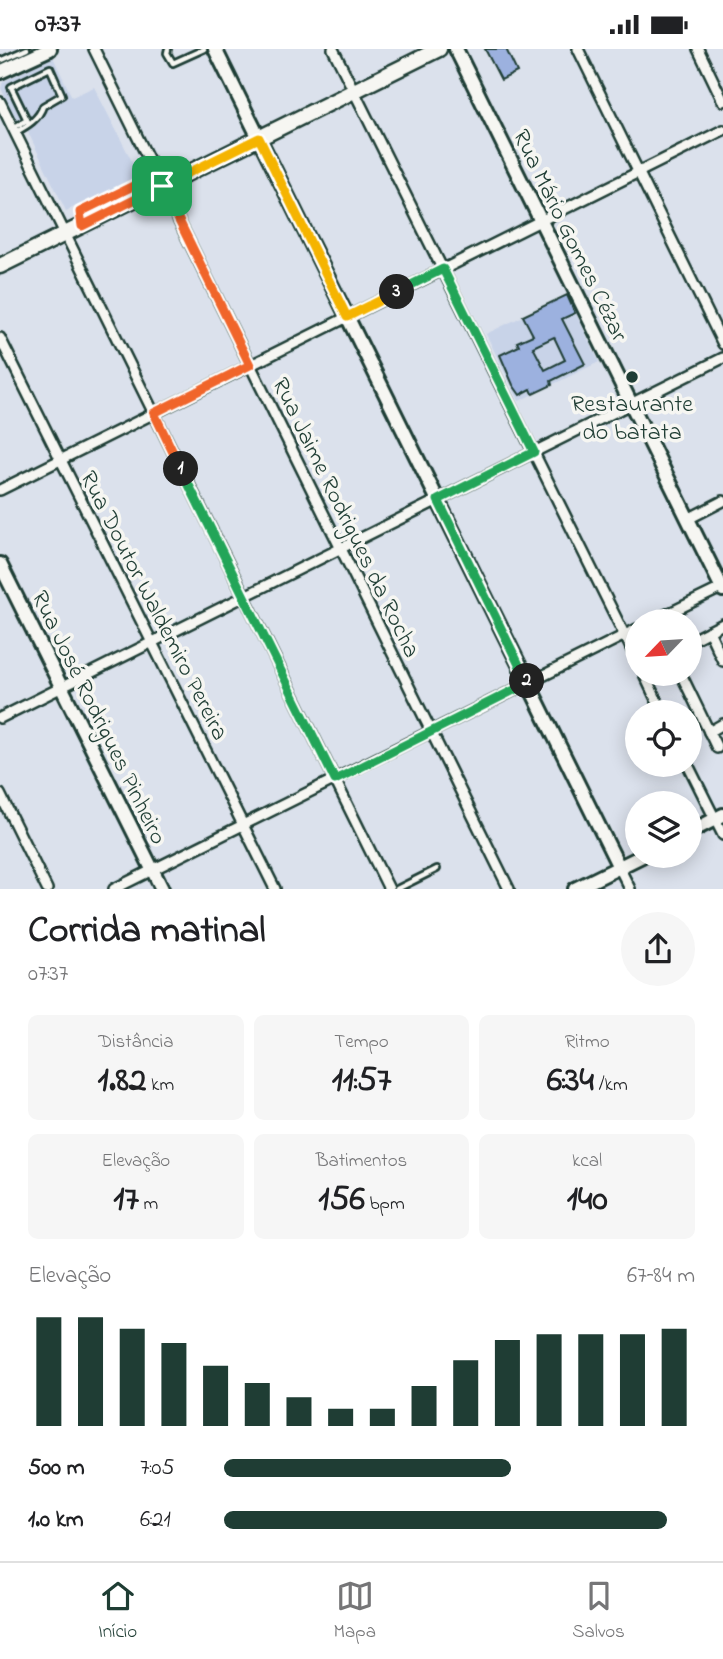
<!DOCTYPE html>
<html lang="pt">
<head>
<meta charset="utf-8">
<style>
  body { margin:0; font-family:"Indie Flower",sans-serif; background:#f6f6f6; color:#202124; height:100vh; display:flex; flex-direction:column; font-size:26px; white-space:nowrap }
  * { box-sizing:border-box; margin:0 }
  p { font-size:23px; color:#757577 }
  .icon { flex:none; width:38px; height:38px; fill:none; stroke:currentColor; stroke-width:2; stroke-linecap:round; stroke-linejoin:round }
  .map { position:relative; height:840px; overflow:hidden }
  .side { display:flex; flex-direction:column; background:#fff; flex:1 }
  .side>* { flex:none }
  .needle { width:46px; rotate:245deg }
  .buttons { position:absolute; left:625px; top:560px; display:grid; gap:14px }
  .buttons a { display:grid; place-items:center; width:77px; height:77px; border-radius:50%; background:#fff; box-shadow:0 4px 18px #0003; font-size:35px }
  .pin { position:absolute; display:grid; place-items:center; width:60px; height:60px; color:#fff; margin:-30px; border-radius:14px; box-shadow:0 4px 10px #0006 }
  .km { position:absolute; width:35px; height:35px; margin:-18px; border-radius:50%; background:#222; color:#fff; font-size:19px; line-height:35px; text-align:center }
  .round { display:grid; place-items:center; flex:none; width:74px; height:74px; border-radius:37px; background:#f6f6f6 }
  .head { display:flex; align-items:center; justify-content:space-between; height:119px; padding:0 28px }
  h1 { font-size:38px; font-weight:700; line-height:52px }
  .metrics { display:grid; grid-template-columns:repeat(3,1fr); gap:10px; height:119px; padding:7px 28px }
  .metrics div { display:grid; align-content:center; border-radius:10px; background:#f6f6f6; text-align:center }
  .metrics b { font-size:35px; font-weight:700 }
  .metrics small { font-size:19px; font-weight:400 }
  .metrics p { font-size:19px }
  .chart { height:196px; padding:14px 28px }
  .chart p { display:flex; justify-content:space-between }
  .chart svg { width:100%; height:126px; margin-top:7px; stroke:#1f3d34; stroke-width:6 }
  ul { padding:0 28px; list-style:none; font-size:23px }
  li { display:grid; grid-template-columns:112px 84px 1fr; align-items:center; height:52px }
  li i { height:18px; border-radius:9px; background:#1f3d34 }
  .status { display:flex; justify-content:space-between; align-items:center; height:49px; padding:0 35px; background:#fff; direction:ltr }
  .status svg { height:19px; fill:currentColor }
  .menu { display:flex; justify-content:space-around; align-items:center; height:98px; border-top:2px solid #e0e0e0; background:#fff; font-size:19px; color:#757577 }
  .menu a { display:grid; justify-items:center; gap:4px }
  .menu .on { color:#1f3d34 }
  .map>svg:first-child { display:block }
</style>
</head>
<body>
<div class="status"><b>07:37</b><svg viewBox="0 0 49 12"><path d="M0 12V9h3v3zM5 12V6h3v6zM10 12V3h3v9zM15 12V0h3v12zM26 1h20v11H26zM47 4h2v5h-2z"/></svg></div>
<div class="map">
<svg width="723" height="840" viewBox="0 0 723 840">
  <rect width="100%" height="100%" fill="#dbe1ec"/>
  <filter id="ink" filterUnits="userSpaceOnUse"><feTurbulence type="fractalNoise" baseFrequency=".0143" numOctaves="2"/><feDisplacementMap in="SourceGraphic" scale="14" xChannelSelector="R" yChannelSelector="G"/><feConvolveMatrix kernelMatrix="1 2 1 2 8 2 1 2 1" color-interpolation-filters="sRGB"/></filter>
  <g filter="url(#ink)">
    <g fill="#c8d3e8">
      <path d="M53,8L72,48L94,38L139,126L66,162L27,81L22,82L1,39L3,33Z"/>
      <path d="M567,246L599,313L519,352L486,285Z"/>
    </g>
    <g fill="#9cb1df" stroke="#1f3d34" stroke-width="2" fill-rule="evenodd">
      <path d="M485,0H506L517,23L501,31Z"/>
      <path d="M567,246L575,264L562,270L585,315L551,332L552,336L533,345L531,340L520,346L513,336L500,306L519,297L517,293L533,286L523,267ZM554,288L565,311L545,321L533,298Z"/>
    </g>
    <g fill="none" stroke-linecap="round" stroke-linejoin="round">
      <defs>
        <g id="lane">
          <path d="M168,0L167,4L173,14L204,0"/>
          <path d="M0,12L27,0"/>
          <path d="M13,79L27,71"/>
          <path d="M16,83C27,77 39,70 43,57L62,46L50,19L11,38L29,75"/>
          <path d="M81,172L80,163L137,135L144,141"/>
          <path d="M397,840L437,820"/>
        </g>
        <g id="street">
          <path d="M94,0L509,840"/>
          <path d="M333,0L637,611"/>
          <path d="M578,0L723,295"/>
          <path d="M698,0L723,52"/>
          <path d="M0,53L389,840"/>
          <path d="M0,289L275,840"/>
          <path d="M0,441L723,81"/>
          <path d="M688,470L723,452"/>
          <path d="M653,572L723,538"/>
          <path d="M709,582L723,612"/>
          <path d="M690,592L723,575"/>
          <path d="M644,625L662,663"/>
          <path d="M681,625L717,699"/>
          <path d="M0,669L723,309"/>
          <path d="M709,683L723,675"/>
          <path d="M688,716L723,786"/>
          <path d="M0,745L47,840"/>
          <path d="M619,818L630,840"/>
          <path d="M114,840L637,580"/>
        </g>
        <g id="secondary">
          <path d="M215,0L619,818"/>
          <path d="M456,0L723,541"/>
          <path d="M0,23L50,0"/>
          <path d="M0,515L162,840"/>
          <path d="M690,783L723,766"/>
          <path d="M575,840L642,807"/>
        </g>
        <path id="primary" d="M0,217L439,0"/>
      </defs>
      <use href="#lane" stroke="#1f3d34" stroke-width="10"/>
      <use href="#street" stroke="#1f3d34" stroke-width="14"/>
      <use href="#secondary" stroke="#1f3d34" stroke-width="18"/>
      <use href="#primary" stroke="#1f3d34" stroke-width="19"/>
      <use href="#lane" stroke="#f6f6f2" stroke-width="4.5"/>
      <use href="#street" stroke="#f6f6f2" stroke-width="9"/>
      <use href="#secondary" stroke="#f6f6f2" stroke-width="12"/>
      <use href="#primary" stroke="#f6f6f2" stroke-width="14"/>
    </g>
  </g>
  <g fill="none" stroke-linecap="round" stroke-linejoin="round" filter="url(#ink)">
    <defs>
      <path id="split-1" d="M162,137L148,144L137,135L80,163L82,177L162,137L250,316L154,364L181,420"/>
      <path id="split-2" d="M181,420L335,731L528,634L527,632"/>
      <path id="split-3" d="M397,243L443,220L534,403L438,451L527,632"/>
      <path id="split-4" d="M162,137L259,89L347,268L397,243"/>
    </defs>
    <use href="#split-1" stroke="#fff" stroke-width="14"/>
    <use href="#split-2" stroke="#fff" stroke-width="14"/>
    <use href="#split-3" stroke="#fff" stroke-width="14"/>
    <use href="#split-4" stroke="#fff" stroke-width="14"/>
    <use href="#split-1" stroke="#f0652b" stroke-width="9"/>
    <use href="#split-2" stroke="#22a559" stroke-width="9"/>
    <use href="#split-3" stroke="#22a559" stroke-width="9"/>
    <use href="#split-4" stroke="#f5b400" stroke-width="9"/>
  </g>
  <circle fill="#1f3d34" stroke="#f6f6f2" stroke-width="2.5" cx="632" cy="328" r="7"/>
  <g text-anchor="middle" stroke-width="7" stroke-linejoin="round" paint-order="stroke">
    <g font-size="24" fill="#1f3d34" stroke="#f6f6f2">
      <text transform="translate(571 186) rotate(64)" y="8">Rua Mário Gomes Cézar</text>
      <text transform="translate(347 468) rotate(64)" y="8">Rua Jaime Rodrigues da Rocha</text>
      <text transform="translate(155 556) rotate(63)" y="8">Rua Doutor Waldemiro Pereira</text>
      <text transform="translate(100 668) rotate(64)" y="8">Rua José Rodrigues Pinheiro</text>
    </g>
    <g font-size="24" fill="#1f3d34" stroke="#f6f6f2">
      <text x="632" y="362">Restaurante<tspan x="632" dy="28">do batata</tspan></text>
    </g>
  </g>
</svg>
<div class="buttons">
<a><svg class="needle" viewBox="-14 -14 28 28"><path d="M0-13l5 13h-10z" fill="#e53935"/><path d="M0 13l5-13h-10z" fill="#757577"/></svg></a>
<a><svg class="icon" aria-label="locate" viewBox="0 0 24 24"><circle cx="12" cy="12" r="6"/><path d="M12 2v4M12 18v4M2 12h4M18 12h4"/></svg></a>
<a><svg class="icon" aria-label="layers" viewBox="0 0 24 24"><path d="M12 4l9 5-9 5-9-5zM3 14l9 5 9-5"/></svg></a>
</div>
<div class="pin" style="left:162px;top:137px;background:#1e9e55"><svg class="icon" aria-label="arrive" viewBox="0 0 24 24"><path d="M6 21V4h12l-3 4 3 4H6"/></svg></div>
<b class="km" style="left:181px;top:420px">1</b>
<b class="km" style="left:527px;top:632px">2</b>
<b class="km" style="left:397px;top:243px">3</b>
</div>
<section class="side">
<div class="head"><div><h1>Corrida matinal</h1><p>07:37</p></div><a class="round"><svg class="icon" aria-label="share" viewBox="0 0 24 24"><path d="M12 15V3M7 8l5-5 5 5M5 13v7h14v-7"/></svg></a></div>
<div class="metrics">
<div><p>Distância</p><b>1.82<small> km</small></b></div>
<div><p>Tempo</p><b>11:57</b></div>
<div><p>Ritmo</p><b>6:34<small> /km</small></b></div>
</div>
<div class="metrics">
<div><p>Elevação</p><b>17<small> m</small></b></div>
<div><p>Batimentos</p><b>156<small> bpm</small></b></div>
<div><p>kcal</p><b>140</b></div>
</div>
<div class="chart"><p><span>Elevação</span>67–84 m</p>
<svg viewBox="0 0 160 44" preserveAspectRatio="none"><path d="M5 44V6M15 44V6M25 44V10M35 44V15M45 44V23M55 44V29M65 44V34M75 44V38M85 44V38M95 44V30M105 44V21M115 44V14M125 44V12M135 44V12M145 44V12M155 44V10"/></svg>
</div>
<ul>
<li><b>500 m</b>7:05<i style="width:61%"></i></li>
<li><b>1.0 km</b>6:21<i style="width:94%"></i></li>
</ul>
</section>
<nav class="menu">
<a class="on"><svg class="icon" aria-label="home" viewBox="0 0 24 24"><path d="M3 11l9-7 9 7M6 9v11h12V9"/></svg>Início</a>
<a><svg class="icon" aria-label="map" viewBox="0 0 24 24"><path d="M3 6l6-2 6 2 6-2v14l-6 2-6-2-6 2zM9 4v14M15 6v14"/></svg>Mapa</a>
<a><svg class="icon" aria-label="saved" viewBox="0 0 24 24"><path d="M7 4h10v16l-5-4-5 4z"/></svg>Salvos</a>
</nav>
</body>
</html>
